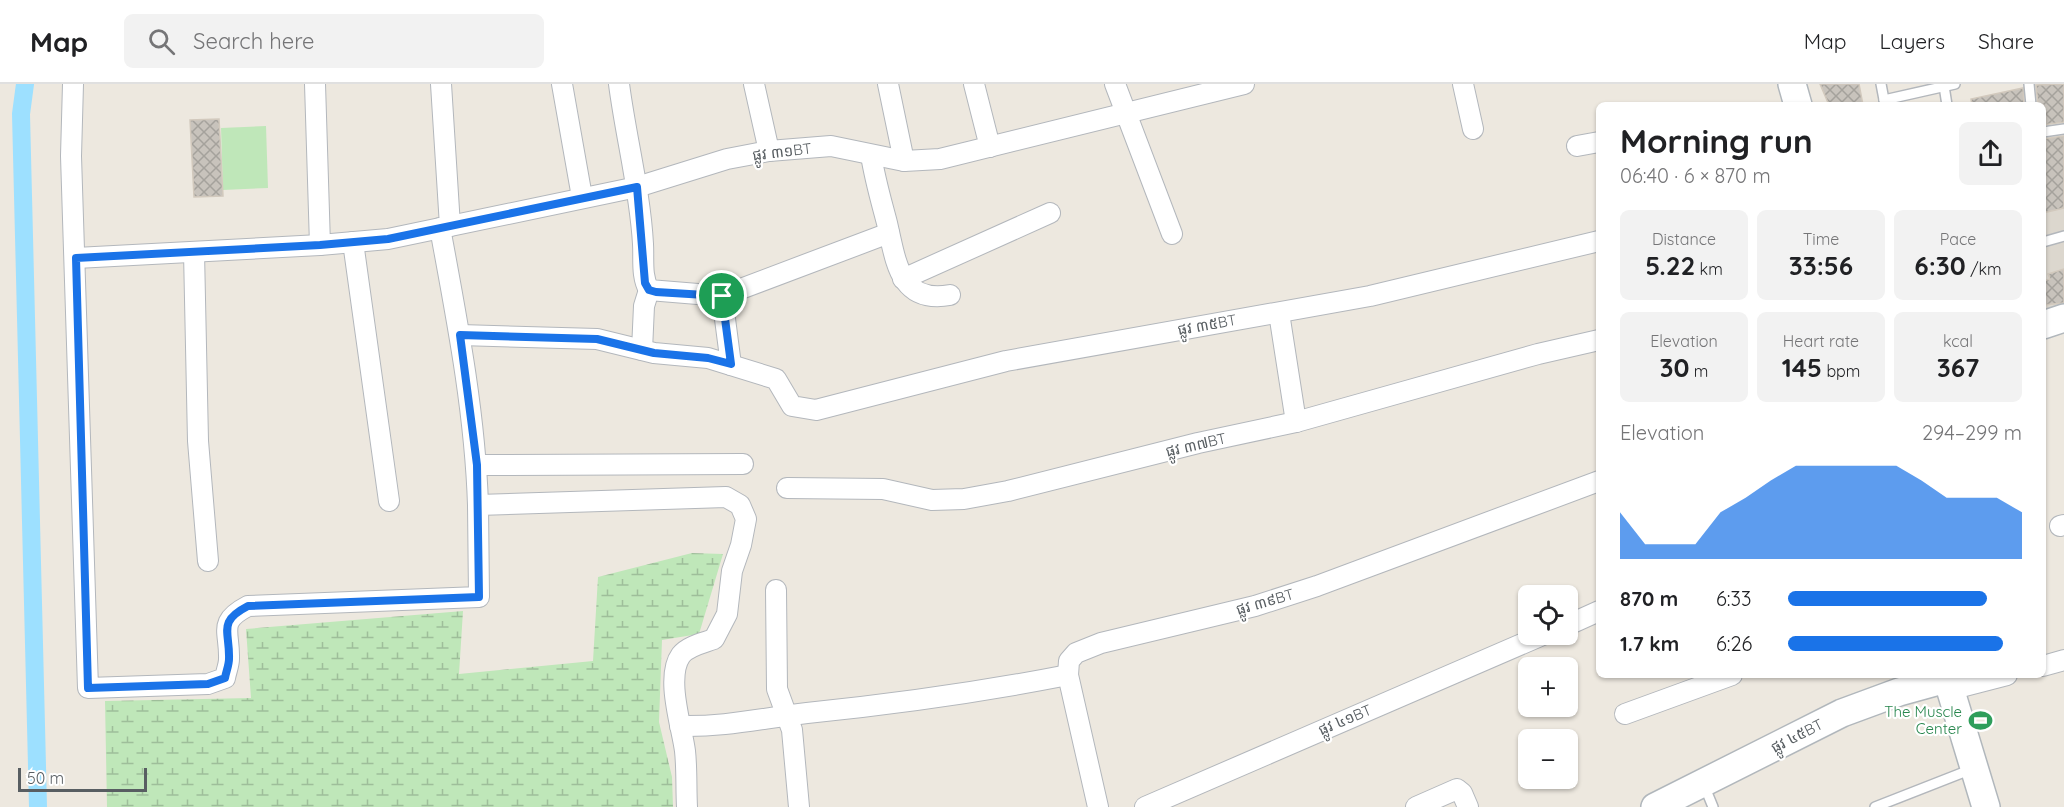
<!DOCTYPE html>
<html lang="en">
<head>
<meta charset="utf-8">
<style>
  body { margin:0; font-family:Quicksand,"Noto Sans Khmer",sans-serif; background:#f2f2f2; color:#202124; height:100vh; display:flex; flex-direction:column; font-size:22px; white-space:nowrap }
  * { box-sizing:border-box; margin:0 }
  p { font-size:20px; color:#757577 }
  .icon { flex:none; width:33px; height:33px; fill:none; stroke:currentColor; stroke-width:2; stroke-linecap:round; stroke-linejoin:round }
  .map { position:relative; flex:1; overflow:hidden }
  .drawer { position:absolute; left:1596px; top:18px; width:450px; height:576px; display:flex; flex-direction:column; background:#fff; border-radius:9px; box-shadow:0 2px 4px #0004 }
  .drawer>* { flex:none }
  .controls { position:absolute; left:1518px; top:501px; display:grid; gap:12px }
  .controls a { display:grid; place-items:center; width:60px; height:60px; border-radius:9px; background:#fff; box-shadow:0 2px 4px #0004; font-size:30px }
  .scale { position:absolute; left:18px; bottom:15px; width:129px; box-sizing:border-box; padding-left:6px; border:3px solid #585e62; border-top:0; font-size:16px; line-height:21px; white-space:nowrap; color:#585e62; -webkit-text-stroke:4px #fff; paint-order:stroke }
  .pin { position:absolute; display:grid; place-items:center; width:51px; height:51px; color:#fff; margin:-26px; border:3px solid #fff; border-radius:50%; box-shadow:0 2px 6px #0007 }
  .round { display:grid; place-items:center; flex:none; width:63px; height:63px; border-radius:9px; background:#f2f2f2 }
  .headline { display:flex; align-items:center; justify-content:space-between; height:102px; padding:0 24px }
  h1 { font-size:33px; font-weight:700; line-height:45px }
  .figures { display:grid; grid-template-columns:repeat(3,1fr); gap:9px; height:102px; padding:6px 24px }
  .figures div { display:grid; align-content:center; border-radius:9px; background:#f2f2f2; text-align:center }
  .figures b { font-size:26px; font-weight:700 }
  .figures small { font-size:16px; font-weight:400 }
  .figures p { font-size:16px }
  .chart { height:168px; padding:12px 24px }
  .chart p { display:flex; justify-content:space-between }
  .chart svg { width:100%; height:108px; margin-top:6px; fill:#1a73e8; opacity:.7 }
  ul { padding:0 24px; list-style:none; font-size:20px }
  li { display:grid; grid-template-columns:96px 72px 1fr; align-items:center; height:45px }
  li i { height:15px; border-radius:8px; background:#1a73e8 }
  header { display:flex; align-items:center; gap:36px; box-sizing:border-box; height:84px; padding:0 30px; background:#fff; border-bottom:2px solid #e0e0e0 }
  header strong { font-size:28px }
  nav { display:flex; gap:33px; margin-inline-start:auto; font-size:21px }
  .search { width:420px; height:54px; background:#f2f2f2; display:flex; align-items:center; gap:15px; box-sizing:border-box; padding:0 21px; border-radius:9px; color:#757577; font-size:22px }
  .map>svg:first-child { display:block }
</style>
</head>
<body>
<header>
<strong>Map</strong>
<div class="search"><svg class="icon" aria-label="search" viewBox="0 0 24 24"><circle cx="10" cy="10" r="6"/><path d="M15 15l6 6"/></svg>Search here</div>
<nav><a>Map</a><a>Layers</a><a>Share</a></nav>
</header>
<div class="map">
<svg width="2064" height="723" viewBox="0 0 2064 723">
  <defs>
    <pattern id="wetland-marsh" width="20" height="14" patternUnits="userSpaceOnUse" patternTransform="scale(1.5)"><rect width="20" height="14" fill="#bfe7b9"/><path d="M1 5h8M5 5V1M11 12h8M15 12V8" fill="none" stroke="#9ebe9a"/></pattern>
    <pattern id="building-cross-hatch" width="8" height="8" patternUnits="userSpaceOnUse" patternTransform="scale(1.5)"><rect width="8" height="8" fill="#c8c3bc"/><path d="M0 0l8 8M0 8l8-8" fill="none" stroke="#a5a29c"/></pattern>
  </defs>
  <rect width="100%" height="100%" fill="#ede8df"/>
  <path fill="#dcd7ce" d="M2064,91V224L2043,231V96Z"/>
  <path fill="#bfe7b9" d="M266,42L268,104L223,106L221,44Z"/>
  <path fill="url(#wetland-marsh)" d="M692,469L723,470L699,550L662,556L659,638L672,693L673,723H107L105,617L251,614L246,545L463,527L459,590L593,577L598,493Z"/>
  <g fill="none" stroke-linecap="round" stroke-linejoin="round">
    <path stroke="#9de0ff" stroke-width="18" d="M25,0L21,30L38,723"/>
  </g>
  <g fill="url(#building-cross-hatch)" stroke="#d2c9bd" stroke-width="1.5">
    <path d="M1820,0H1859L1863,21H1829Z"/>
    <path d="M2064,0V38L2043,41V21H2038L2036,1Z"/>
    <path d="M2023,4L2024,21H1972L1971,15Z"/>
    <path d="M219,35L223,112L194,113L190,36Z"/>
    <path d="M2064,52V124L2043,129V55Z"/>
    <path d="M2064,185V219L2043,221V197L2050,195L2048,190Z"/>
  </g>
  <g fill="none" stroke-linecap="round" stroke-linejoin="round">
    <defs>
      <g id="lane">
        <path d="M1881,0L1885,21"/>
        <path d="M2029,0L2031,21"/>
        <path d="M1944,2L1947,21"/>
        <path d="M1884,16L1955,0"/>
        <path d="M2043,48L2064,45"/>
        <path d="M2043,158L2064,152"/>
        <path d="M1704,701L1713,723"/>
        <path d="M1875,723L1972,685"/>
      </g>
      <g id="street">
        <path d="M73,0L71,72L88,604L208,600L225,594C226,588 229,581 229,575C230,547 217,538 248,522L479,513L478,421L726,413L740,421L746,435L741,461L732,487L727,530L714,555C703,559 688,562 681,571C665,593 682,643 685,667C687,685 686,705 687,723"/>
        <path d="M315,0L320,161"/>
        <path d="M441,0L450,142"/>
        <path d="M562,0L582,113"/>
        <path d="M619,0C626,54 640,106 643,160C644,175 641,192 649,206L722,212L889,149"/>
        <path d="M754,0L769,67"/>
        <path d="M888,0L904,77"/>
        <path d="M974,0L990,63"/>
        <path d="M1115,0L1172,150"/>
        <path d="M1463,0L1473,45"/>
        <path d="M1577,62L1599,58"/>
        <path d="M871,71C875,96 881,116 887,139C896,177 899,220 950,211"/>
        <path d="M440,144C457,236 475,328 478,421"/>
        <path d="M353,158L389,417"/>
        <path d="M194,168L198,357L208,477"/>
        <path d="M76,174L320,161L388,155L637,103L727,75L769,67L831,62L904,77L940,75L1244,0"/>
        <path d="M903,195L1050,129"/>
        <path d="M722,212L731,281"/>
        <path d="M1279,229L1296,338"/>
        <path d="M460,251L597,255L654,269L708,274L776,295L792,322L816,326L1006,277L1370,212L1599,157"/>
        <path d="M642,266L644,222L649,206"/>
        <path d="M477,381L743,380"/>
        <path d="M787,404L883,405L932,416L964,415L1008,407L1198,359L1296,338L1538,270L1599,256"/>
        <path d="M2060,442L2064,441"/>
        <path d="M776,506L777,605L792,646L799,723"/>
        <path d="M1568,541L1599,527"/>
        <path d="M2043,582L2064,576"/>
        <path d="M1949,606L2007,591"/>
        <path d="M1625,630L1732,591"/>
        <path d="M680,642C727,643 762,634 807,629C895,620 981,608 1068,591"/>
        <path d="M1098,723L1068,591L1069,577L1076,569L1101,559L1255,522L1317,502L1599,397"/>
        <path d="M1145,723L1545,550"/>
        <path d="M1416,723L1457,705L1462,709L1468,723"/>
      </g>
      <g id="secondary">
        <path d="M1792,0L1798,21"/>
        <path d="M2043,241L2064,234"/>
        <path d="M1946,591L1986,723"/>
        <path d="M1655,723L1842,629L1899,608L1946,595"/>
      </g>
    </defs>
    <use href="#lane" stroke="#b3b7bc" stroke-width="12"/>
    <use href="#street" stroke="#b3b7bc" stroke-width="22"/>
    <use href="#secondary" stroke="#b1b7bc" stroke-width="30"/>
    <use href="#lane" stroke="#fff" stroke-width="9"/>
    <use href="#street" stroke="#fff" stroke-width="20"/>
    <use href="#secondary" stroke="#fff" stroke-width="27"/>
  </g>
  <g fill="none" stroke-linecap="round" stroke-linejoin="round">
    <defs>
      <path id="route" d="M637,103L645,199L649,206L656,208L722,212L731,280L708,274L654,269L597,255L460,251L477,381L479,513L248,522C217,538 230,547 229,575C229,581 226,588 225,594L208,600L88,604L76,174L320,161L388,155Z"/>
    </defs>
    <use href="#route" stroke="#fff" stroke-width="12"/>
    <use href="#route" stroke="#1a73e8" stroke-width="8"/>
  </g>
  <defs>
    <symbol id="stadium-bare" viewBox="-9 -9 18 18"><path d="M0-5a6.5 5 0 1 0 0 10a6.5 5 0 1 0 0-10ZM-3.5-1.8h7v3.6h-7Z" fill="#2e9e5b" stroke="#fff" stroke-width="2.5" paint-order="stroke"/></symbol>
  </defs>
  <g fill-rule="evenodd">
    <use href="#stadium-bare" x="1964" y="620" width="33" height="33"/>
  </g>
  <g text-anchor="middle" stroke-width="4.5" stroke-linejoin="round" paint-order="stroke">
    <g font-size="15" fill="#585e62" stroke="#fff">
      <text transform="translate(782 68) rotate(-7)" y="5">ផ្លូវ ៣១BT</text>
      <text transform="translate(1207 241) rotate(-10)" y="5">ផ្លូវ ៣៥BT</text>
      <text transform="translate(1196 361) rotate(-13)" y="5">ផ្លូវ ៣៧BT</text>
      <text transform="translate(1265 518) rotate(-16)" y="5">ផ្លូវ ៣៩BT</text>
      <text transform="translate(1345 636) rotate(-23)" y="5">ផ្លូវ ៤១BT</text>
      <text transform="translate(1797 652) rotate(-27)" y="5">ផ្លូវ ៤៥BT</text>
    </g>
    <g font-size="15" fill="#27864d" stroke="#fff" text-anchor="end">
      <text x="1962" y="633">The Muscle<tspan x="1962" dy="17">Center</tspan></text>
    </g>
  </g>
</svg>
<div class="controls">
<a><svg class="icon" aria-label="locate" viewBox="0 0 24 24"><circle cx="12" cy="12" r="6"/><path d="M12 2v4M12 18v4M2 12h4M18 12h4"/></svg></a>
<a>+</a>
<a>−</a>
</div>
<div class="scale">50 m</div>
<div class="pin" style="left:722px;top:212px;background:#1e9e55"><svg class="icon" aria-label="arrive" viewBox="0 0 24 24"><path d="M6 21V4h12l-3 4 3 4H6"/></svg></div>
<section class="drawer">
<div class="headline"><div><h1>Morning run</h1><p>06:40 · 6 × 870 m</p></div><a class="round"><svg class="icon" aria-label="share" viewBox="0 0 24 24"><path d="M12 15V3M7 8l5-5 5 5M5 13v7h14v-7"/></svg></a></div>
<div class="figures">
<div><p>Distance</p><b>5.22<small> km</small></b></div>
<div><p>Time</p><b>33:56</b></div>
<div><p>Pace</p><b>6:30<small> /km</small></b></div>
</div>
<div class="figures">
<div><p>Elevation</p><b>30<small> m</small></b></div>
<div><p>Heart rate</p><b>145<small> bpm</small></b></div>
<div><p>kcal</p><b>367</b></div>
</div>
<div class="chart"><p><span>Elevation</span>294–299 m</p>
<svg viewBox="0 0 160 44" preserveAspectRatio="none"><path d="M0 44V25L10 38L20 38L30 38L40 25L50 19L60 12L70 6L80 6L90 6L100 6L110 6L120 12L130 19L140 19L150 19L160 25V44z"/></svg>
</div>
<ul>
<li><b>870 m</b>6:33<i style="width:85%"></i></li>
<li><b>1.7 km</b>6:26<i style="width:92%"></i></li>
</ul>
</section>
</div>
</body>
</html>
